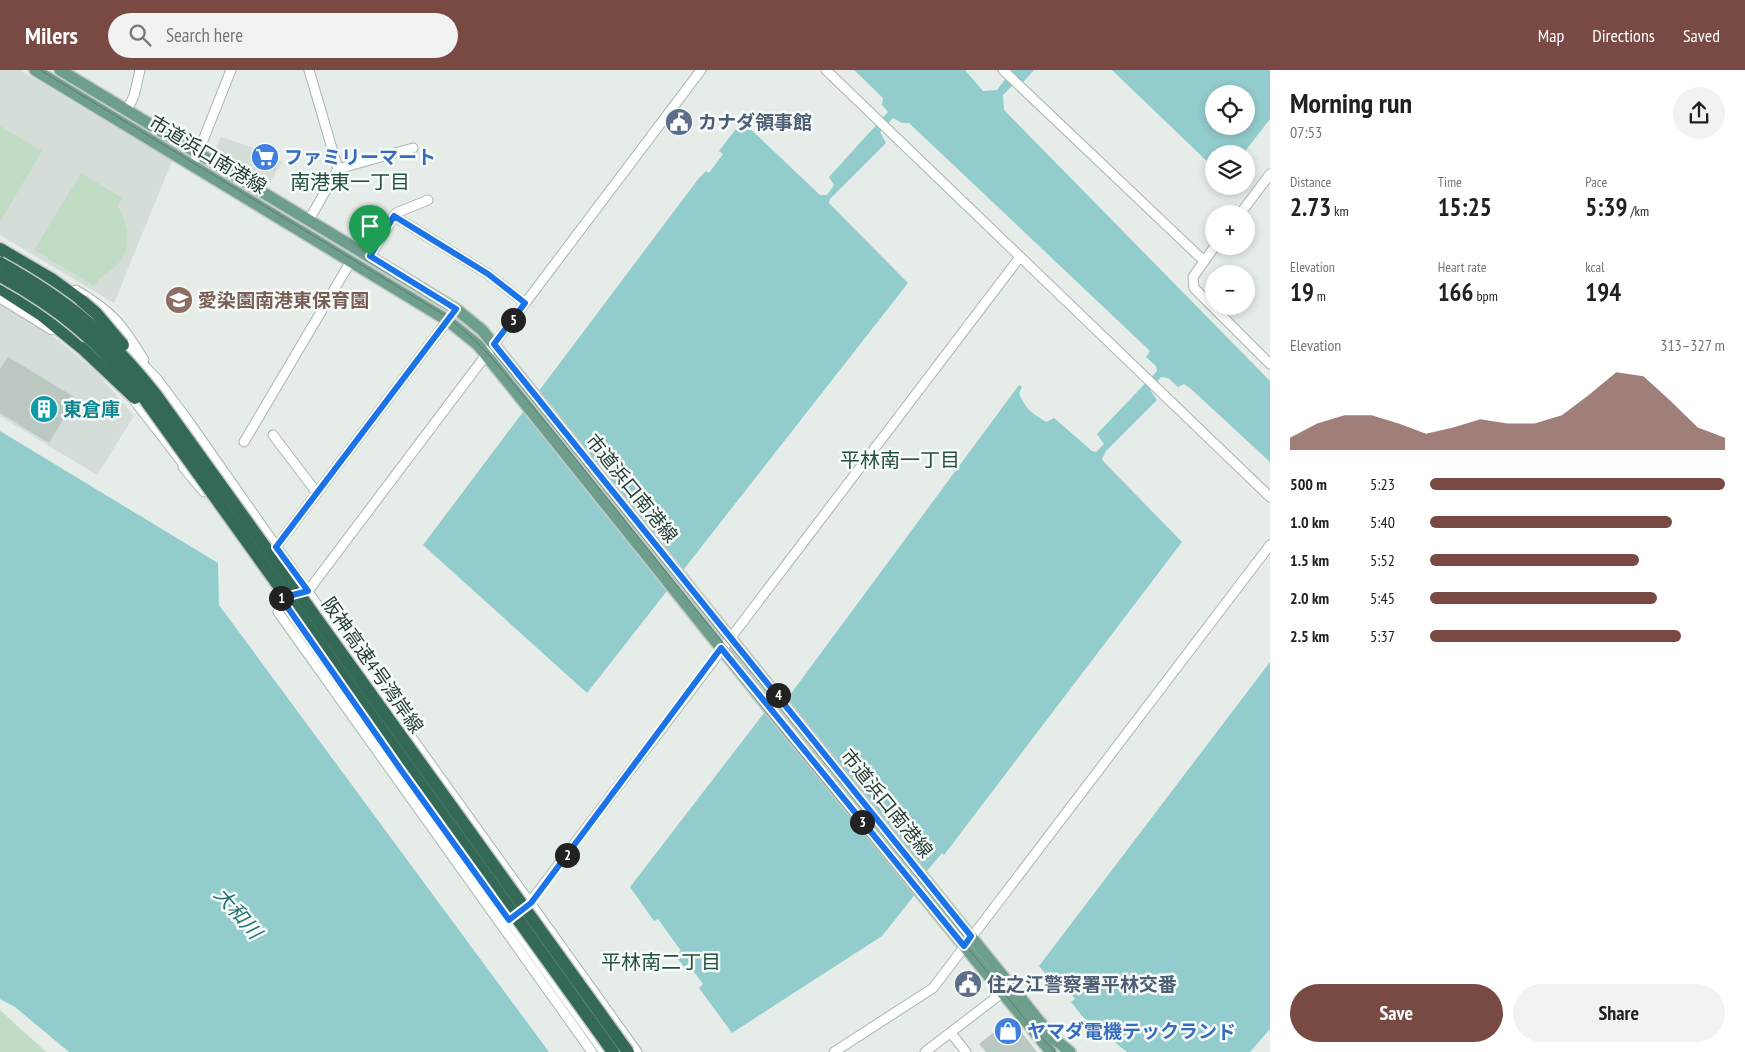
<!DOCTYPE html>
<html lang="en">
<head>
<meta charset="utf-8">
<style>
  body { margin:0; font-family:"PT Sans Narrow","Noto Sans JP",sans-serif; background:#f2f2f2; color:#202124; height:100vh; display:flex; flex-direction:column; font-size:19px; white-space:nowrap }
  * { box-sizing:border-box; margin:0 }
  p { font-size:16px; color:#757577 }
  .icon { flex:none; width:28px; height:28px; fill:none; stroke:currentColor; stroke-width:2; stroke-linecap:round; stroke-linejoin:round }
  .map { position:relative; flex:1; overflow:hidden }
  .panel { display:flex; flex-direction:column; background:#fff; width:475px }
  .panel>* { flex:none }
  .buttons { position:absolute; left:1205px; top:15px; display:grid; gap:10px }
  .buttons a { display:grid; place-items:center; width:50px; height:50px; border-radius:50%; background:#fff; box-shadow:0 2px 8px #0003; font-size:25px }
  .pin { position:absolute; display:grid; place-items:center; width:42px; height:42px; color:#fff; margin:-51px -21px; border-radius:50% 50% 50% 0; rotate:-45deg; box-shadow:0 0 5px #0007 }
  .pin .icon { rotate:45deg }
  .km { position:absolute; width:25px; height:25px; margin:-12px; border-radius:50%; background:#222; color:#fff; font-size:14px; line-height:25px; text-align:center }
  .round { display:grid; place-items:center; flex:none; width:52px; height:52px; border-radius:26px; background:#f2f2f2 }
  .head { display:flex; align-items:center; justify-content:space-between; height:85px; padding:0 20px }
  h1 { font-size:28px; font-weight:700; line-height:38px }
  .metrics { display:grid; grid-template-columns:repeat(3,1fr); gap:8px; height:85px; padding:5px 20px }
  .metrics div { display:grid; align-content:center }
  .metrics b { font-size:25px; font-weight:700 }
  .metrics small { font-size:14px; font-weight:400 }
  .metrics p { font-size:14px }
  .chart { height:140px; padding:10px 20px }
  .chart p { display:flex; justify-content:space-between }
  .chart svg { width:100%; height:90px; margin-top:5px; fill:#794944; opacity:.7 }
  .button { display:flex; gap:10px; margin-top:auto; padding:10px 20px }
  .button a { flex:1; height:58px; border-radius:30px; background:#794944; color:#fff; font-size:20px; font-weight:700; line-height:58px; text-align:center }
  .button a+a { background:#f2f2f2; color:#202124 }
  ul { padding:0 20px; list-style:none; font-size:16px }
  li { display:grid; grid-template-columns:80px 60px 1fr; align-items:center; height:38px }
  li i { height:12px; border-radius:6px; background:#794944 }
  header { display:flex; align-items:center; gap:30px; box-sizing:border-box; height:70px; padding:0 25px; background:#794944; color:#fff }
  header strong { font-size:24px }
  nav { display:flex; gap:28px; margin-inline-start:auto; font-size:18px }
  .search { width:350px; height:45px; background:#f2f2f2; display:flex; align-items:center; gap:12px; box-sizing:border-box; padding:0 18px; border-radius:28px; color:#757577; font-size:19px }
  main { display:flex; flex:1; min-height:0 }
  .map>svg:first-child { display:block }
</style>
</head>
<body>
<header>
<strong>Milers</strong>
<div class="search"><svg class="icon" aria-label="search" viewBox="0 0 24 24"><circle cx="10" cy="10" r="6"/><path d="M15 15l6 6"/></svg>Search here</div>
<nav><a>Map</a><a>Directions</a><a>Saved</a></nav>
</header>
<main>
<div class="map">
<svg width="1270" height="982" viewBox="0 0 1270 982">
  <rect width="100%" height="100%" fill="#e6ede9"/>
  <g fill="#d4ddd8">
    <path d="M0,0H20L172,91L114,233L0,165Z"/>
    <path d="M221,67L265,82L282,92L267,117L216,87L214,82Z"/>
    <path d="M0,234L59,271L96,302L134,346L97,405L0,346Z"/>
  </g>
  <g fill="#c1dcc5">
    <path d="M0,56L42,81L1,150H0Z"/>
    <path d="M81,103L122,128L118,136C129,157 134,184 111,200C102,207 100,206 94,216L34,180Z"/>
    <path d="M0,940L46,982H0Z"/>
  </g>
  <g fill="#93cccd" fill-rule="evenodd">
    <path d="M854,0H965L983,21L997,20L1006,8L1008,0H1034L1018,18L1013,15L1003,25L1004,40L1270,311V392L1190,318L1184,314L1178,317L1168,308L1161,307L1150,320L1157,330L1106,381L1102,389L1104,392L1182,472L944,785L942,783L927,801L913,827L882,866L732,963L699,918L703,914L688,894L684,897L675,885L681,881L658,849L654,851L630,817L764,643L787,629L1019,315L1022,317L1019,323C1024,338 1033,344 1046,352L1054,348L1092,381L1096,382L1104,374L1097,364L1157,301L1156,296L1146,287L1150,281L909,53H902L893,48L880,62L886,73L830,129L829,133L908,213L587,623L423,475L699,108L706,101L709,103L723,84L719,81L742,51L820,125H827L834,115L829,107L888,42L882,35L883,28Z"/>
    <path d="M1112,0H1270V49L1243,84H1214V98ZM1214,24H1246V56H1214Z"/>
    <path d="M0,361L218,493L219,535L549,982H69L15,937L0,929Z"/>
    <path d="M1270,592V959L1250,982H1127L1082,946L1071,932L1075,929L1064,916L1059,919L1039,896Z"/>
  </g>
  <g fill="#bbc8c2">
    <path d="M263,82L279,91L274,100L257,91Z"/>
    <path d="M8,287L76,328L49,373L0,343V299Z"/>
    <path d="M1011,949L1037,982H986L979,974Z"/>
  </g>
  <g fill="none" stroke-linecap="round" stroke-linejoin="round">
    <defs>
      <g id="minor">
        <path d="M309,0L338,99L309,150"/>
        <path d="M826,0L1270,427"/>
        <path d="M1003,0L1204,191"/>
        <path d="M127,40L134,26L140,0"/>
        <path d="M196,88L231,0"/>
        <path d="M338,99L413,78"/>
        <path d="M1240,144L1270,104"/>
        <path d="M394,146L488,204L525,233"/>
        <path d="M1215,176L1193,207L1194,218L1270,294"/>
        <path d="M370,186L396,143L428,130"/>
        <path d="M76,220C113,242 122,254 144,290"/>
        <path d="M0,228L52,260"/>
        <path d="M120,271L157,309L187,349L346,576L637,982"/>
        <path d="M130,325L188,400"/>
        <path d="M273,365L317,423"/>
        <path d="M244,372L351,191"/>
        <path d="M183,397L204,422"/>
        <path d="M276,477L456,239"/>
        <path d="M304,522L308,521L701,0"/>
        <path d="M278,542L592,982"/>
        <path d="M294,548L401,700L604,982"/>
        <path d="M527,836L1020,187"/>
        <path d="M951,963L966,982"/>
        <path d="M834,982L933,918L1270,475"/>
        <path d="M925,982L1002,923"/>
      </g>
      <g id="major">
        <path d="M35,0L447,250L478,275L769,638L1051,982"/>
        <path d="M60,0L456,239L482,260L1052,967L1070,982"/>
      </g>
      <g id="highway">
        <path d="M0,179L53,210L82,231"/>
        <path d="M0,218L43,246L82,278"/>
      </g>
    </defs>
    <use href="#minor" stroke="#a9b5af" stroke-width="11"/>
    <use href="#major" stroke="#c2c9c6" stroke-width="14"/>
    <use href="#highway" stroke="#c2c9c6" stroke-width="15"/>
    <use href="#minor" stroke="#fff" stroke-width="9"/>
    <use href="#major" stroke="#6e9f8c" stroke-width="11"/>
    <use href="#highway" stroke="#346857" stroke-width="12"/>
    <path stroke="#617970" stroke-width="1" d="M40,0L446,246L467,263L491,287L562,372L1025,949L1055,982"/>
    <defs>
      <g id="highway-bridge">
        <path d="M0,193C67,230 108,264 156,325L628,982"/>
        <path d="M0,206C57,237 100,272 141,324L613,982"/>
        <path d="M82,231L96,243L123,275"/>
        <path d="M82,278L135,328"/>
      </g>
    </defs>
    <use href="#highway-bridge" stroke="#c2c9c6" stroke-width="15" stroke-linecap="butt"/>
    <use href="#highway-bridge" stroke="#346857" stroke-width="12"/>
  </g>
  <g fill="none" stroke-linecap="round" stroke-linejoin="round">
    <defs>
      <path id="route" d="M394,146L488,204L525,233L494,274L971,866L964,876L721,578L531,833L509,850L401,700L281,528L308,521L276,477L456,239L370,186Z"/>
    </defs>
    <use href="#route" stroke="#fff" stroke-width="10"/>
    <use href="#route" stroke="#1a73e8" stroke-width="6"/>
  </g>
  <defs>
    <symbol id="civic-disc" viewBox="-11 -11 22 22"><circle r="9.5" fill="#5c6f8a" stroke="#f6faf8"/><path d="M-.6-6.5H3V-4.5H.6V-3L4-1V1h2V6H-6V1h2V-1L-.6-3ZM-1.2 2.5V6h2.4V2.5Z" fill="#fff"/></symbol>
    <symbol id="supermarket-disc" viewBox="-11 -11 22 22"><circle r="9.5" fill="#3f7fe0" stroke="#f6faf8"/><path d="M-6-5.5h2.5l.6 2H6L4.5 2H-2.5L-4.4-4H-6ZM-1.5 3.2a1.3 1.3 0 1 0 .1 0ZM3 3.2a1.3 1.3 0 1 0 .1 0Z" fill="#fff"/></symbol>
    <symbol id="school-disc" viewBox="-11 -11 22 22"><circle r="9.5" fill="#8d6e63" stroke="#f6faf8"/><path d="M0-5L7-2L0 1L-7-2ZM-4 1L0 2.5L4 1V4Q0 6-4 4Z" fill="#fff"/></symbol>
    <symbol id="building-disc" viewBox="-11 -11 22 22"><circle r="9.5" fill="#0f9aa8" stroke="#f6faf8"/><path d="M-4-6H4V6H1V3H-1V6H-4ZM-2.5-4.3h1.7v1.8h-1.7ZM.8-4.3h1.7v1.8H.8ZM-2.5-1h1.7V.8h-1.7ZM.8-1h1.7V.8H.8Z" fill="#fff"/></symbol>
    <symbol id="shop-disc" viewBox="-11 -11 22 22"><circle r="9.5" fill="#3f7fe0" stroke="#f6faf8"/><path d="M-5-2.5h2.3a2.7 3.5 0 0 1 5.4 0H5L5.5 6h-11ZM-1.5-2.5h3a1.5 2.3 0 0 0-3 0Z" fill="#fff"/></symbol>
  </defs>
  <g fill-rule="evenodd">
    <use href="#civic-disc" x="663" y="36" width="32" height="32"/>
    <use href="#supermarket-disc" x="249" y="71" width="32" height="32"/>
    <use href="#school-disc" x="163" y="214" width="32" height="32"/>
    <use href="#building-disc" x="28" y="323" width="32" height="32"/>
    <use href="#civic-disc" x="952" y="898" width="32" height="32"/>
    <use href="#shop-disc" x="992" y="945" width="32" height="32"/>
  </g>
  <g text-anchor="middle" stroke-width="5" stroke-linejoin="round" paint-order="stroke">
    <g font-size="19" font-weight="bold" fill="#4e5e75" stroke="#f6faf8" text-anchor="start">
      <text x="698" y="59">カナダ領事館</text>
      <text x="987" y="921">住之江警察署平林交番</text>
    </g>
    <g font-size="19" fill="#263e35" stroke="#f6faf8">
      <text transform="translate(208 84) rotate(31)" y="7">市道浜口南港線</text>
      <text transform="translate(632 418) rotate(51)" y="7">市道浜口南港線</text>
      <text transform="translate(373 595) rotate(55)" y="7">阪神高速4号湾岸線</text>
      <text transform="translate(887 733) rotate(51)" y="7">市道浜口南港線</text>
    </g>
    <g font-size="19" font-weight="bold" fill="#366cbe" stroke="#f6faf8" text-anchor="start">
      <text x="284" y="94">ファミリーマート</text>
      <text x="1027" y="968">ヤマダ電機テックランド</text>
    </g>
    <g font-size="19" font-weight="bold" fill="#785e54" stroke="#f6faf8" text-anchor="start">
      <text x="198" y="237">愛染園南港東保育園</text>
    </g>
    <g font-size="19" font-weight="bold" fill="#0d838f" stroke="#f6faf8" text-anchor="start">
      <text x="63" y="346">東倉庫</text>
    </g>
    <g font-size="20" fill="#234f3f" stroke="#f6faf8">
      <text x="350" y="119">南港東一丁目</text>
      <text x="900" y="397">平林南一丁目</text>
      <text x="661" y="899">平林南二丁目</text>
    </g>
    <g font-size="20" font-style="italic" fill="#257276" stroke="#f6faf8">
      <text transform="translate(238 843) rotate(49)" y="7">大和川</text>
    </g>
  </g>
</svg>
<div class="buttons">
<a><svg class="icon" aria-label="locate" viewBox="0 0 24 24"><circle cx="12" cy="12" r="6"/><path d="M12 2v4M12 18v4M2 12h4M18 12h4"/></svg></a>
<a><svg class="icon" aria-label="layers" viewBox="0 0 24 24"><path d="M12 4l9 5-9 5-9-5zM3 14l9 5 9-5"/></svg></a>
<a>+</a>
<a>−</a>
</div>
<div class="pin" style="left:370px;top:186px;background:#1e9e55"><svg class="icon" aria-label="arrive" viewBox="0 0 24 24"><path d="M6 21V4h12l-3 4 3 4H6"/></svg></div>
<b class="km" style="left:281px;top:528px">1</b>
<b class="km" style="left:567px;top:785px">2</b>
<b class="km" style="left:862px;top:752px">3</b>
<b class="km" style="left:778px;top:625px">4</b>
<b class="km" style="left:513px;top:250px">5</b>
</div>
<section class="panel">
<div class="head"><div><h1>Morning run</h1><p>07:53</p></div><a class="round"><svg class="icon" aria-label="share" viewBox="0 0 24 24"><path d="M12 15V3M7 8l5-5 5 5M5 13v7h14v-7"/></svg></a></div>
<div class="metrics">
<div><p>Distance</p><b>2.73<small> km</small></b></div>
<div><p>Time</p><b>15:25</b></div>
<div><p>Pace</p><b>5:39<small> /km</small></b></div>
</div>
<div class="metrics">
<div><p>Elevation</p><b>19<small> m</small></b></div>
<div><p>Heart rate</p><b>166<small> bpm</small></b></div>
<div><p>kcal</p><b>194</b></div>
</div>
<div class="chart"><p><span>Elevation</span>313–327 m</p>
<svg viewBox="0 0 160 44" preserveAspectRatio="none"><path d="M0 44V38L10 31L20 27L30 27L40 31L50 36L60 33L70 29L80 31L90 31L100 27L110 17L120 6L130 8L140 20L150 33L160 38V44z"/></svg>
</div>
<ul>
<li><b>500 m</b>5:23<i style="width:100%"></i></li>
<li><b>1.0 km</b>5:40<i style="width:82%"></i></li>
<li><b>1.5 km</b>5:52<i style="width:71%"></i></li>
<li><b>2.0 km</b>5:45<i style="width:77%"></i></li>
<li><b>2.5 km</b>5:37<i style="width:85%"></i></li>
</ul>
<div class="button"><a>Save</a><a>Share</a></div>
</section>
</main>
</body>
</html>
